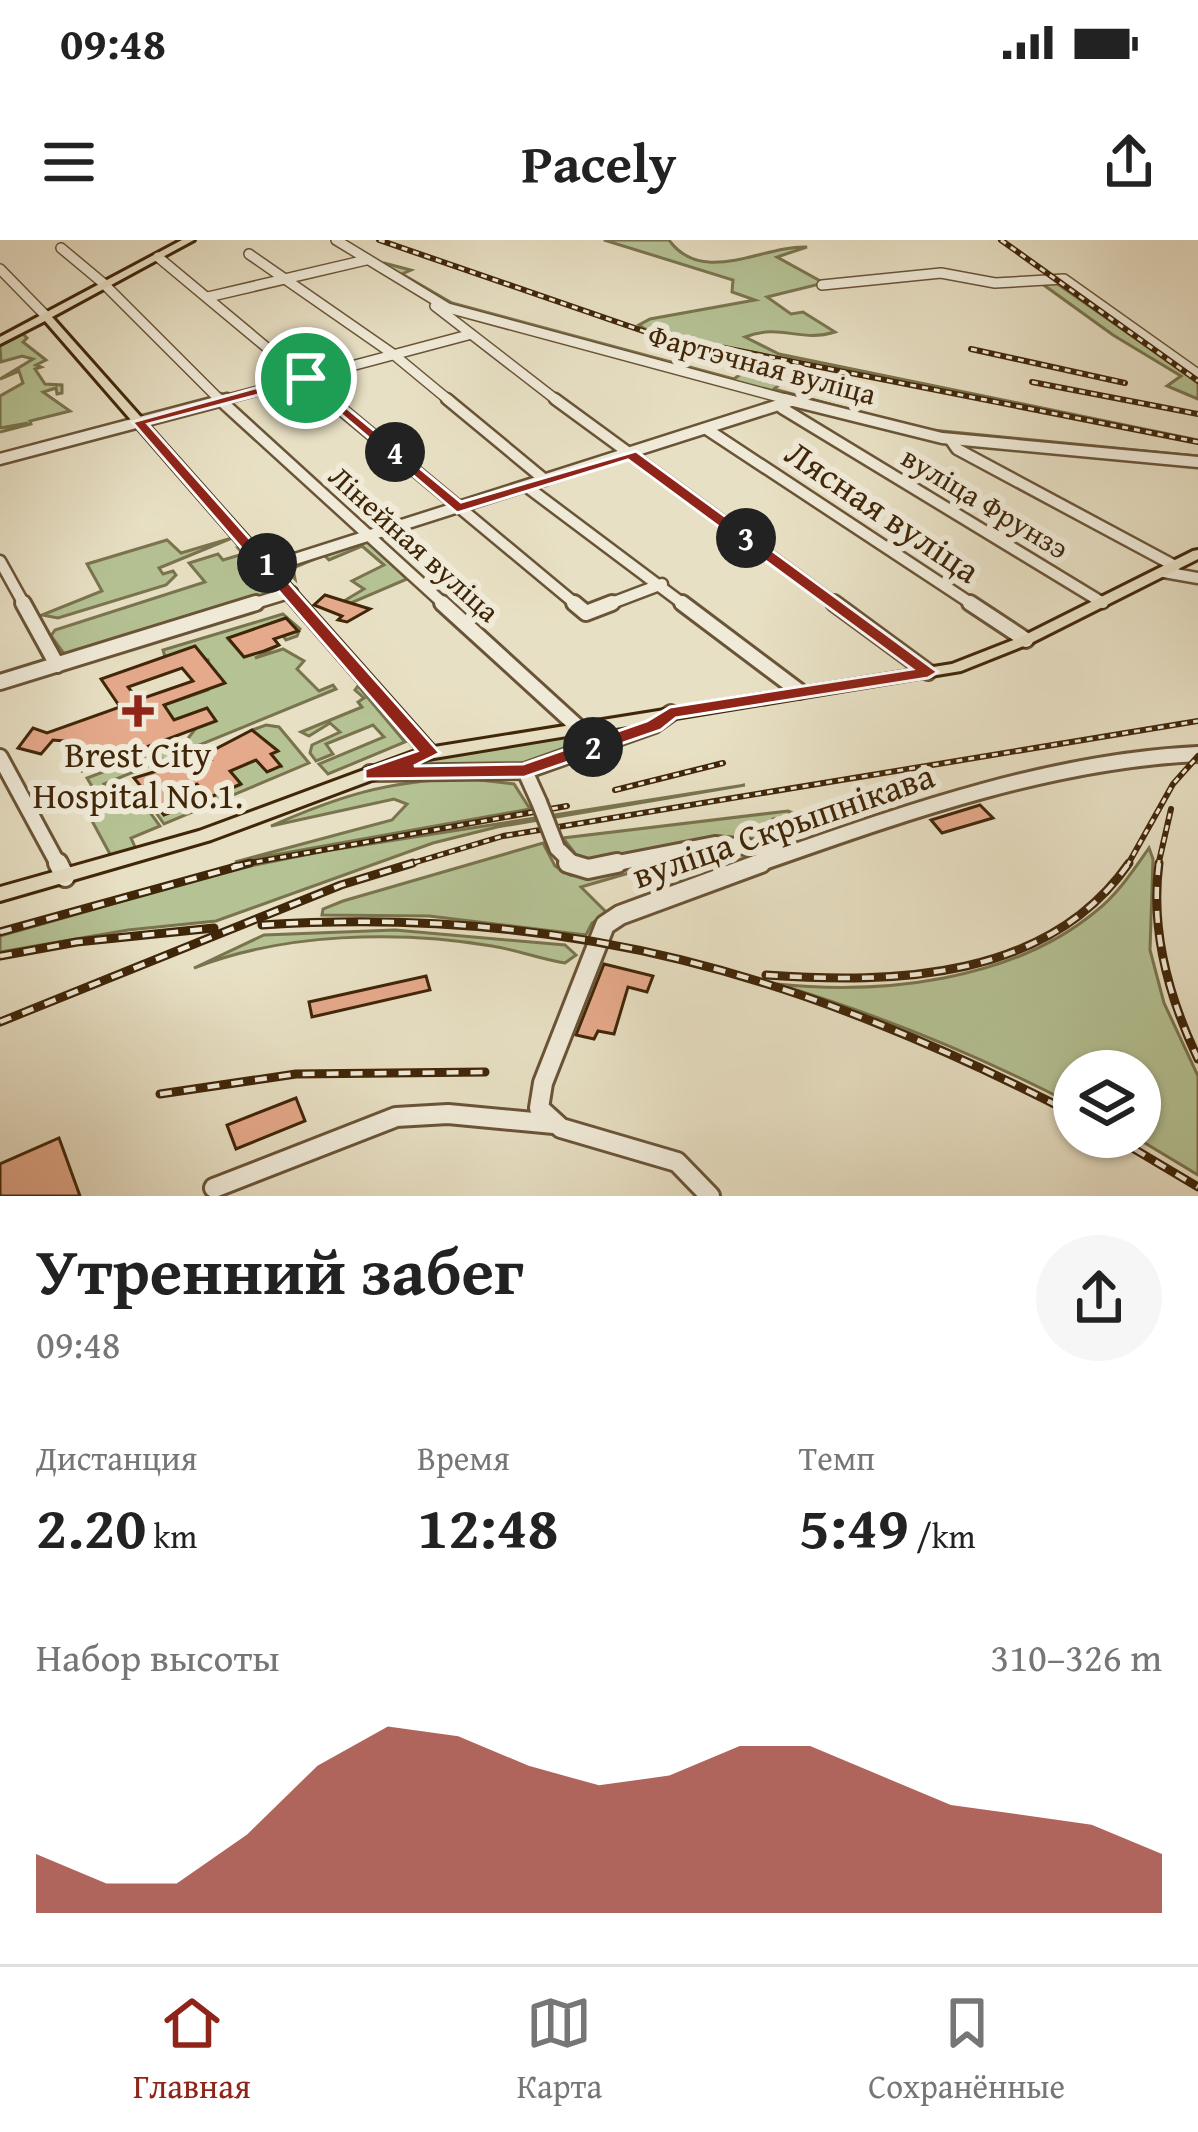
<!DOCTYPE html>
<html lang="ru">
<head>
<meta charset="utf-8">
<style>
  body { margin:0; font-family:"Gentium Book Plus",serif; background:#f6f6f6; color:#222; height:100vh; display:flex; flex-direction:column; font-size:45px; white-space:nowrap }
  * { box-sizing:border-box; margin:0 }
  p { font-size:39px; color:#767676 }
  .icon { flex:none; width:66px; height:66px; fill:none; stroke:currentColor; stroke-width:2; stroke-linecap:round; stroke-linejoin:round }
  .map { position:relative; height:956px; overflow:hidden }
  .drawer { display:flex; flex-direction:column; background:#fff; flex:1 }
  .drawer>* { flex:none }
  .tools { position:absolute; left:1053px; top:810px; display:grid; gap:24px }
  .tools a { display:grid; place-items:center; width:108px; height:108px; border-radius:50%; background:#fff; box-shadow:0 3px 9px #0004; font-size:60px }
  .pin { position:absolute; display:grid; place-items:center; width:102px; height:102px; color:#fff; margin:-51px; border:6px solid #fff; border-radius:50%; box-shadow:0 3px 12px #0007 }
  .km { position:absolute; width:60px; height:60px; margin:-30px; border-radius:50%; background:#222; color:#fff; font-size:33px; line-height:60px; text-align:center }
  .round { display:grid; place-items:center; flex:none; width:126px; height:126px; border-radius:63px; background:#f6f6f6 }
  .headline { display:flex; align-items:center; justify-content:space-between; height:204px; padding:0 36px }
  h1 { font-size:66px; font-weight:700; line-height:90px }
  .metrics { display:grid; grid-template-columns:repeat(3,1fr); gap:18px; height:204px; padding:12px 36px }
  .metrics div { display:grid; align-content:center }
  .metrics b { font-size:60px; font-weight:700 }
  .metrics small { font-size:33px; font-weight:400 }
  .metrics p { font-size:33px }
  .chart { height:336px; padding:24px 36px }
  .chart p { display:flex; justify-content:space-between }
  .chart svg { width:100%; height:216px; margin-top:12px; fill:#8f2418; opacity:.7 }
  .status { display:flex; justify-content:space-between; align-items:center; height:84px; padding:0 60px; background:#fff; direction:ltr }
  .status svg { height:33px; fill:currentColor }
  header { display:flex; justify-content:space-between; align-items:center; height:156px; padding:0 36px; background:#fff; font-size:54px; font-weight:700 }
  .menu { display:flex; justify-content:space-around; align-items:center; height:168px; border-top:3px solid #e0e0e0; background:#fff; font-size:33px; color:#767676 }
  .menu a { display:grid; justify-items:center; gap:6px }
  .menu .active { color:#8f2418 }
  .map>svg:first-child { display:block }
</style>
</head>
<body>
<div class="status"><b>09:48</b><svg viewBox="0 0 49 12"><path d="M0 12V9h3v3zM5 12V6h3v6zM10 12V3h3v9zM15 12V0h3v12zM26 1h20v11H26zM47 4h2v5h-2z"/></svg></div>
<header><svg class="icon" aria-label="menu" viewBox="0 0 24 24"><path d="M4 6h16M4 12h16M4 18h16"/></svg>Pacely<svg class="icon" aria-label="share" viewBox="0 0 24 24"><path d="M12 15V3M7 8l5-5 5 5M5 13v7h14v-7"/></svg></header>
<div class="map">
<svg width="1198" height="956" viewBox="0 0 1198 956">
  <rect width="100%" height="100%" fill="#e8e0c4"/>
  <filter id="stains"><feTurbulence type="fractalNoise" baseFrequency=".00167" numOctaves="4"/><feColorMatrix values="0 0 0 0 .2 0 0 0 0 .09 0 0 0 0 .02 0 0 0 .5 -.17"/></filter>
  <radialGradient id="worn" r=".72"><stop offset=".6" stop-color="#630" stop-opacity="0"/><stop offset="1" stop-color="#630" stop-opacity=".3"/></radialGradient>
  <g fill="#b5c294" stroke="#7a744e" stroke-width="3">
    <path d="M604,0H669C703,47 763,5 807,7L777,17L824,43L767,57L791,74L803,72L835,92C800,103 781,83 745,97L779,114L1198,200L784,121L645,89L639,85L650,79L755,60L732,52L733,40Z"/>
    <path d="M384,23L411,30L402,34L452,63L734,139L761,119L801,127L774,149L922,189L1198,216V220L916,191L447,64L379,25Z"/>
    <path d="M1052,40L1198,142V159L1167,146L1181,136L1113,95L1041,43Z"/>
    <path d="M23,94L27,98L23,102L46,120L36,125L41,127L35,129L45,144L62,145V153L57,154L56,148L43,152L70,171L30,181L31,184L0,192L28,183L0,188V156L23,143L19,131L0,139L33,119L22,116L1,122L0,106Z"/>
    <path d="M232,298L159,328L163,334L173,331L176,335L166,345L58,378L42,375L102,351L87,324L167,300L181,313Z"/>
    <path d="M366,301L407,339L351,363L344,361L364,349L352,341L384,325L362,306L329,320L324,315L293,328L295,339L284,327Z"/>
    <path d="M238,308H244L249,325L272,347L270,354L65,415L51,396L55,390L205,342L189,323L218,314L223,320L243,314Z"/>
    <path d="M283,374L300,389L297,396L286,400L283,396L297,391L285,378L228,399L244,417L279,405L255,418L283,409L304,421L297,429L319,451L333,445L336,449L104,544L117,565L138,556L160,586L131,598L136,609L111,616L91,579L101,561L87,538L186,501L196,488L216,481L207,468L174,480L164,465L208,450V420L165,417L163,410Z"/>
    <path d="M358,446L405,502L328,534L319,524L384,497L373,485L326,504L333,514L316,521L310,513L312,505L340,492L330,483L309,496L301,492L362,467L358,462L364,458L355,450Z"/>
    <path d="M631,483L636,486L519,525L401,529L454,513Z"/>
    <path d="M266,485L279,487L309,523L164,584L150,564L154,562L164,575L179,568L170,556L197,544L209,558L240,545L230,531L256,520L280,526L271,514L277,510L252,490Z"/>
    <path d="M462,538L514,544L530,569L235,622L392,580L407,564L394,559L271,586C342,555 385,542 462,538Z"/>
    <path d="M745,545L497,587L433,603L216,681L128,690L0,712V696L235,629L325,611Z"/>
    <path d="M788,571L795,574L773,579L764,591L788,605L711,599L605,621L580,620L563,598Z"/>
    <path d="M543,603L555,626L570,635L593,637L705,611L721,612L728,618L720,627L687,641L670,621L581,647L608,674L592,683L586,695L429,676L322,675L323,669L343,661Z"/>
    <path d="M1149,608L1153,619L1150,710L1164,763L1198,836V935L1135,897H1140V831H1074V865C978,815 880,775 777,744C882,755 1011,741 1095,672C1117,655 1133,631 1149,608Z"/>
    <path d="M395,690L565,705L576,715L565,723C540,719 517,710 492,706C398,690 283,693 194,728L264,695Z"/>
  </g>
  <g fill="#e5a98b" stroke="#402608" stroke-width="3" fill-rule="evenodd">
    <path d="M325,355L344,361L370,369L347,382L338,380L342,376L314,365Z"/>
    <path d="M286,378L298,391L274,399L279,405L264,411L244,417L228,398Z"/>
    <path d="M195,406L225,443L164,465L174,480L207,468L216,481L82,531L64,501L53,500L41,514L18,508L33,488L47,493L120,467L101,439ZM182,428L193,441L138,460L128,447Z"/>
    <path d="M252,490L278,511L271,514L281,526L267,532L256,520L230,531L241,544L208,558L197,544L170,556L179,569L164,575L154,562L146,565L136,551L142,548L134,538L189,521L194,527L211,520L206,514Z"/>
    <path d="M980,565L993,578L942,593L931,580Z"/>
    <path d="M604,724L653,736L647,752L628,747L614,794L598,791L594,799L576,795Z"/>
    <path d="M426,736L430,750L312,777L309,762Z"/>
    <path d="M296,858L305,881L236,909L227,885Z"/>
    <path d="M59,898L80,956H0V924Z"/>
  </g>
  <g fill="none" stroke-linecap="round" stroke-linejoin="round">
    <defs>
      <g id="minor-far3">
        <path d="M336,0L448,68L797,162"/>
        <path d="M61,8L103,43L222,162"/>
        <path d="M249,14L393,114L451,162"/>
        <path d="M158,17L332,162"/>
        <path d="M0,29L46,76"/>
        <path d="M822,45L941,33L995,43L1064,39L1198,134"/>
        <path d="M208,57L366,20"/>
        <path d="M435,66L559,162"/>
        <path d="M216,162L468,95"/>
      </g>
      <g id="minor-far2">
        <path d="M219,159L446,366"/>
        <path d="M329,159L578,366"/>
        <path d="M447,159L545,240"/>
        <path d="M555,159L838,366"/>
        <path d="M785,159L942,198L1198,222"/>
        <path d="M782,168L1103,363"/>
        <path d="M708,190L975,366"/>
        <path d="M950,199L957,209L1175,326"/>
        <path d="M0,219L227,159"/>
        <path d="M526,246L686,366"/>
        <path d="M0,321L25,366"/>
        <path d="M270,327L791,161"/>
        <path d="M1164,332L1198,338"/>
        <path d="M246,366L292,352"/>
        <path d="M604,366L662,344"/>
      </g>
      <g id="minor-far1">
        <path d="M23,363L57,425"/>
        <path d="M442,363L579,488"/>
        <path d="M574,363L586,373L612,363"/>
        <path d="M682,363L799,451"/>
        <path d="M834,363L928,432"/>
        <path d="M970,363L1026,400"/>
        <path d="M0,442L256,363"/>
        <path d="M0,517L59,626"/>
        <path d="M525,531L539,562"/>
        <path d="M370,533L525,531L654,485L671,473"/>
        <path d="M557,608L575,626"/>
        <path d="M602,626L715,604L779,610"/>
        <path d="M753,626C896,576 1046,521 1198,514"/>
      </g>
      <g id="minor">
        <path d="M58,623L65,637"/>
        <path d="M568,623L588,629L617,623"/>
        <path d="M214,948L396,877L448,874L554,884"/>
        <path d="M710,956L677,922L561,888L539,868L543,843L605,685L620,675L761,623"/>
      </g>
      <path id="major" d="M182,0H194L52,77L434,507L952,424L1021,397L1193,311L1198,310V319L1031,403L961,431L428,519L211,600L0,661V647L199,591L418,510L45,81L0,104V97Z"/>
    </defs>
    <use href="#minor-far3" stroke="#6a5437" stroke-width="12"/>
    <use href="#minor-far2" stroke="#6a5437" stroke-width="15"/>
    <use href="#minor-far1" stroke="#6a5437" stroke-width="20"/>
    <use href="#minor" stroke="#6a5437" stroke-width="24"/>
    <use href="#major" stroke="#402608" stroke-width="6"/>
    <use href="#minor-far3" stroke="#f0ebd9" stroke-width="9"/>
    <use href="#minor-far2" stroke="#f0ebd9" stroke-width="10"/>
    <use href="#minor-far1" stroke="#f0ebd9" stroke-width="14"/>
    <use href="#minor" stroke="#f0ebd9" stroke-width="18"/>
    <use href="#major" fill="#e8e0c4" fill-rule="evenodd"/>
    <defs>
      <g id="rail-far1">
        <path d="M379,0L649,93L1198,202"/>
        <path d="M1001,0L1198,141"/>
        <path d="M971,109L1125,143"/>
        <path d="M1032,142L1198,174"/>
        <path d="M615,550L723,523"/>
        <path d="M233,626L567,566"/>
        <path d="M403,626L503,596L1198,481"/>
        <path d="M1127,626L1173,544L1198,516"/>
        <path d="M1158,626L1171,569"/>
      </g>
      <g id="rail">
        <path d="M1159,623C1150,691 1169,758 1198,819"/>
        <path d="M262,685C568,665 804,735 1074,874"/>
        <path d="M0,692L250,623"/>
        <path d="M0,716L77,702L214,688"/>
        <path d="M766,735C894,744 1048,740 1129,623"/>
        <path d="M0,782L341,645L413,623"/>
        <path d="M160,854L296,834L485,832"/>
        <path d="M1114,897L1198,947"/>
      </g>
    </defs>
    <use href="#rail-far1" stroke="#402608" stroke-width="6"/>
    <use href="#rail" stroke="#402608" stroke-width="9"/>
    <use href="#rail-far1" stroke="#f0ebd9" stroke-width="3" stroke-dasharray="6" stroke-linecap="butt"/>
    <use href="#rail" stroke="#f0ebd9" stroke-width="4.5" stroke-dasharray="12" stroke-linecap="butt"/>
    <defs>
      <path id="minor-bridge" d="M539,562L557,608"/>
    </defs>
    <use href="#minor-bridge" stroke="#6a5437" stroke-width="20" stroke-linecap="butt"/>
    <use href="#minor-bridge" stroke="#f0ebd9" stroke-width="14"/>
  </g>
  <path fill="#8f2418" stroke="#fff" stroke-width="3" fill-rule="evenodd" d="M306,134L461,262L636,211L938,432L928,438L676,478L661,490L525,537L365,539V529L417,511L132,182ZM304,143L457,273L628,220L912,429L670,467L647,481L523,524L414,526L440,513L148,184Z"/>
  <path fill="#8f2418" stroke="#f0ebd9" stroke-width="4.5" d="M132 453h12v12h12v12h-12v12h-12v-12h-12v-12h12z"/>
  <g text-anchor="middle" stroke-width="12" stroke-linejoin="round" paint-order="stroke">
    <g font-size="30" fill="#402608" stroke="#f0ebd9">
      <text transform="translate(762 125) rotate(15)" y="10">Фартэчная вуліца</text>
      <text transform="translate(985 263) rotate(31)" y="10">вуліца Фрунзэ</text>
      <text transform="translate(414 304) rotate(42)" y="10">Лінейная вуліца</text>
    </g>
    <g font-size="36" fill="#402608" stroke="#f0ebd9">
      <text transform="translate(883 271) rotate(34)" y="13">Лясная вуліца</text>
      <text transform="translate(783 585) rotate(-19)" y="13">вуліца Скрыпнікава</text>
    </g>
    <g font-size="36" fill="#402608" stroke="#f0ebd9">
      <text x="138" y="527">Brest City<tspan x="138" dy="41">Hospital No.1.</tspan></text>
    </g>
  </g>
  <rect width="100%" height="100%" filter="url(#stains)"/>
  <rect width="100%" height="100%" fill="url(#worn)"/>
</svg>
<div class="tools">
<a><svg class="icon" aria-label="layers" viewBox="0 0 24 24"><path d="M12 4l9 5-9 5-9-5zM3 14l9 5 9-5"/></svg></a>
</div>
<div class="pin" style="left:306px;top:138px;background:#1e9e55"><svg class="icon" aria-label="arrive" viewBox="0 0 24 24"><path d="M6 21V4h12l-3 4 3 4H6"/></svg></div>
<b class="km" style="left:267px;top:323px">1</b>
<b class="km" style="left:593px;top:507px">2</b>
<b class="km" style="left:746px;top:298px">3</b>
<b class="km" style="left:395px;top:212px">4</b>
</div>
<section class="drawer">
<div class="headline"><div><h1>Утренний забег</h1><p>09:48</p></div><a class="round"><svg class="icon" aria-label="share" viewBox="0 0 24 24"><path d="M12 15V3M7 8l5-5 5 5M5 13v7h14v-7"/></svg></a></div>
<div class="metrics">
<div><p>Дистанция</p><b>2.20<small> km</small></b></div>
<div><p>Время</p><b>12:48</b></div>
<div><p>Темп</p><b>5:49<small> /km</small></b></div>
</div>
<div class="chart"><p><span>Набор высоты</span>310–326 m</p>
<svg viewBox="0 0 160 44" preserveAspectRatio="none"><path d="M0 44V32L10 38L20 38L30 28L40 14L50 6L60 8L70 14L80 18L90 16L100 10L110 10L120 16L130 22L140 24L150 26L160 32V44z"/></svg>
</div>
</section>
<nav class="menu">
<a class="active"><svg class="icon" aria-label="home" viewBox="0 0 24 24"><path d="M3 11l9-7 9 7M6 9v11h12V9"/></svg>Главная</a>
<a><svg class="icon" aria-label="map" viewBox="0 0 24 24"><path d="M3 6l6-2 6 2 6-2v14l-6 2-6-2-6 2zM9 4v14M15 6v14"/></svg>Карта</a>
<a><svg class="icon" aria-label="saved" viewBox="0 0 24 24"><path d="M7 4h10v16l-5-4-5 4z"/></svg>Сохранённые</a>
</nav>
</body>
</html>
